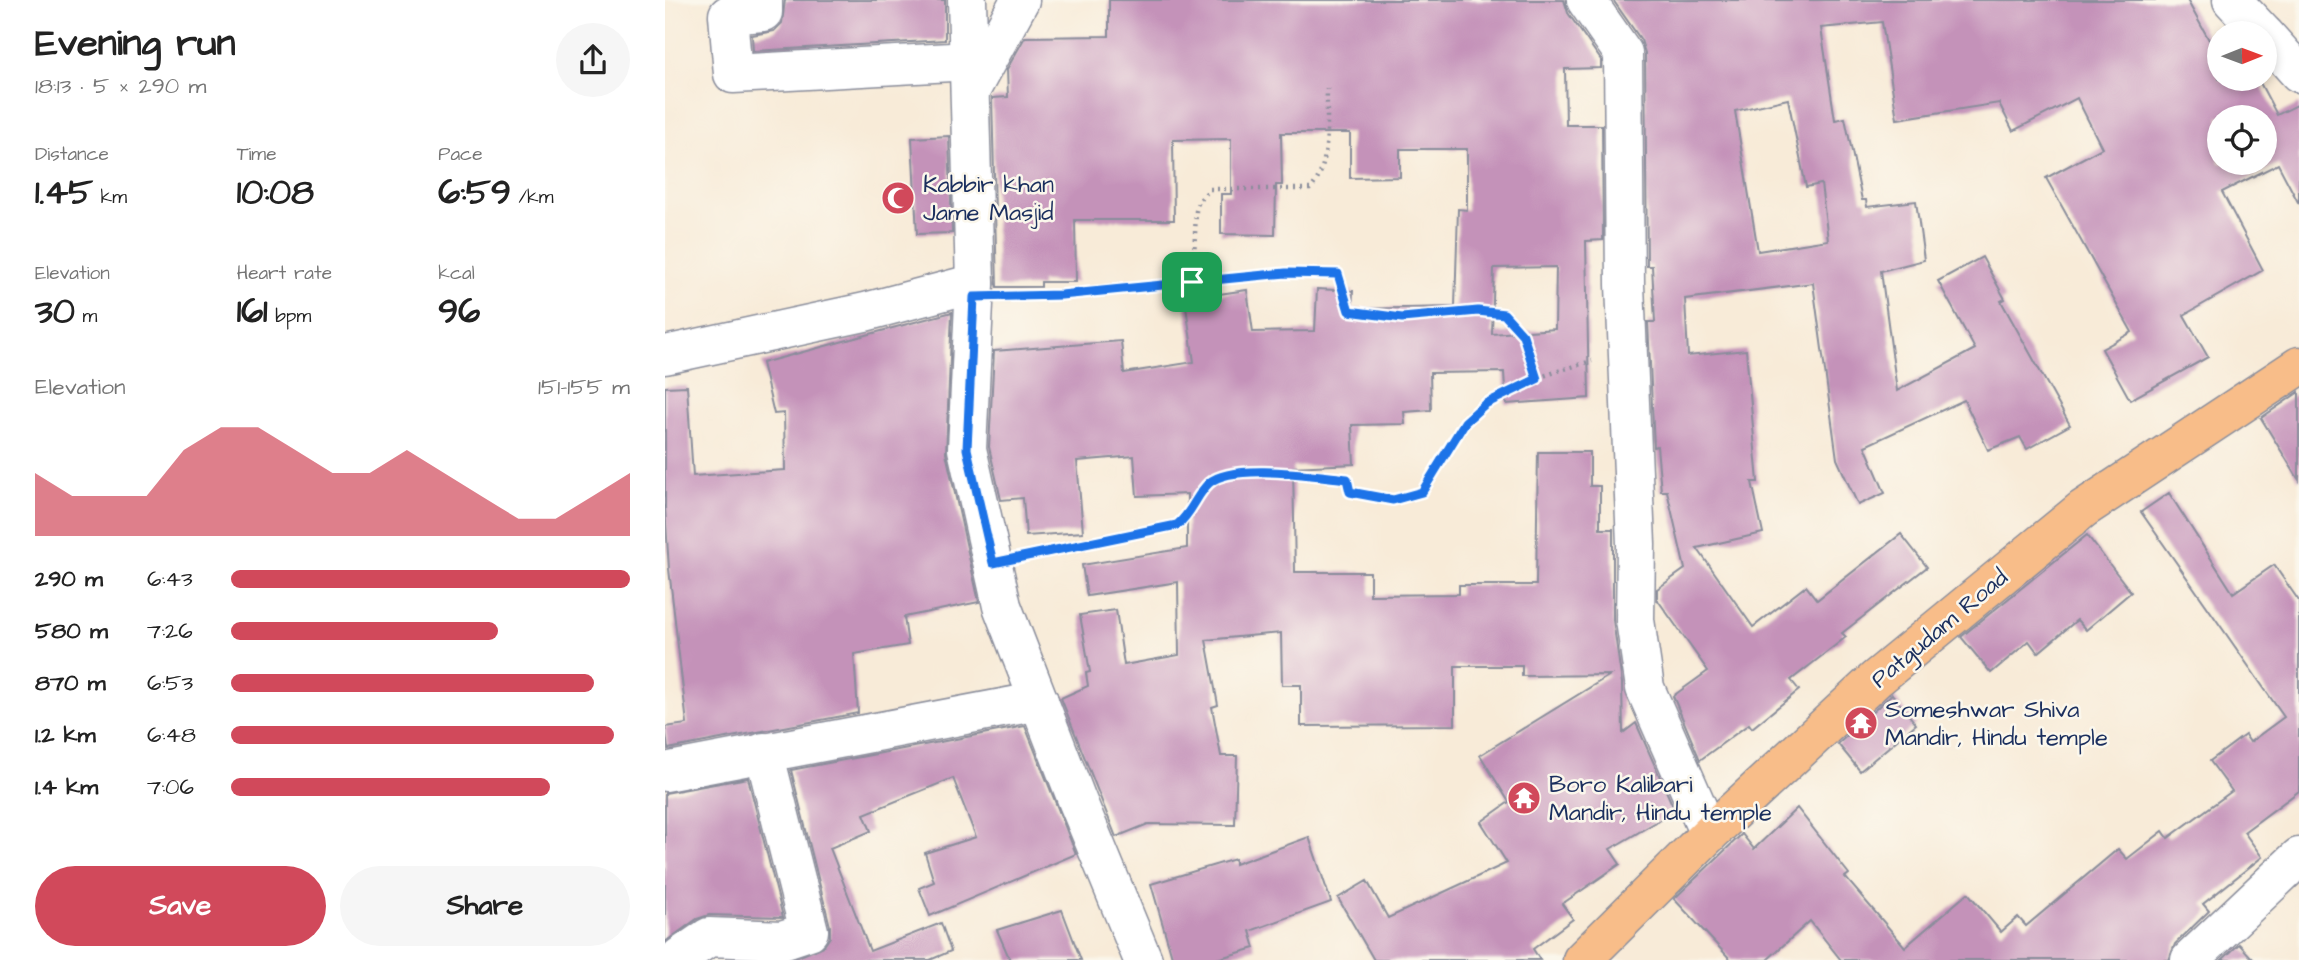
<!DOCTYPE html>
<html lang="en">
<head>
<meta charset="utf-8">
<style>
  body { margin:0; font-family:"Architects Daughter",sans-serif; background:#f6f6f6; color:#222; height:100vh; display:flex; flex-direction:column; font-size:26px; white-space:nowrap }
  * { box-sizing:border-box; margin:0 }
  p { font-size:23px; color:#767676 }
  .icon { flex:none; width:38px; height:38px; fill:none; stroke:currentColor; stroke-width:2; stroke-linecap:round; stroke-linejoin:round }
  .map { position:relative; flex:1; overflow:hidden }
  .drawer { display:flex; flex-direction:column; background:#fff; width:665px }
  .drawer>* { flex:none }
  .needle { width:46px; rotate:89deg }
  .controls { position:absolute; left:1542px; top:21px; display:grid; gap:14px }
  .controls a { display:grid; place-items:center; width:70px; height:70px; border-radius:50%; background:#fff; box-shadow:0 4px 10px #0003; font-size:35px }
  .pin { position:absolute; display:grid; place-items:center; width:60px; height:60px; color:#fff; margin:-30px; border-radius:14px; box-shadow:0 4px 10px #0006 }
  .round { display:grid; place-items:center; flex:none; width:74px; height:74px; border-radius:37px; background:#f6f6f6 }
  .head { display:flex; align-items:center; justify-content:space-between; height:119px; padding:0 35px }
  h1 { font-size:38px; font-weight:800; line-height:52px }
  .metrics { display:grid; grid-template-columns:repeat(3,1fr); gap:10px; height:119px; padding:7px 35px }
  .metrics div { display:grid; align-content:center }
  .metrics b { font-size:35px; font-weight:800 }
  .metrics small { font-size:19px; font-weight:400 }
  .metrics p { font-size:19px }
  .chart { height:196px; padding:14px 35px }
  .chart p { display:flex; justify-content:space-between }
  .chart svg { width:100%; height:126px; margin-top:7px; fill:#d1495b; opacity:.7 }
  .button { display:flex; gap:14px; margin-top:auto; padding:14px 35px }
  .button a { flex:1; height:80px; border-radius:42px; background:#d1495b; color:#fff; font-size:28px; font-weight:800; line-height:80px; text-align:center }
  .button a+a { background:#f6f6f6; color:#222 }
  ul { padding:0 35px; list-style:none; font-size:23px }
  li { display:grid; grid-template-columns:112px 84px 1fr; align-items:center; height:52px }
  li i { height:18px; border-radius:9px; background:#d1495b }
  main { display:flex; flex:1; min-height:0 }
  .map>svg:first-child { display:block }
</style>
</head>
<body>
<main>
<section class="drawer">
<div class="head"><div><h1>Evening run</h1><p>18:13 · 5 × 290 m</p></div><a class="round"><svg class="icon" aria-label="share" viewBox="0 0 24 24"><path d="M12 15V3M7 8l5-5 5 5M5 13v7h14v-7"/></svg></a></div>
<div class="metrics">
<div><p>Distance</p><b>1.45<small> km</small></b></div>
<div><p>Time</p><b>10:08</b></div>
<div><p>Pace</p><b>6:59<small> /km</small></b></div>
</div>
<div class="metrics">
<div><p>Elevation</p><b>30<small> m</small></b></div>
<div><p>Heart rate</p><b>161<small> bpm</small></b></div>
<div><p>kcal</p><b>96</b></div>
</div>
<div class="chart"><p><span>Elevation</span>151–155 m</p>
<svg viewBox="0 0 160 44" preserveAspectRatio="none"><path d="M0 44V22L10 30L20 30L30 30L40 14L50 6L60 6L70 14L80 22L90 22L100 14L110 22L120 30L130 38L140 38L150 30L160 22V44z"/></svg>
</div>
<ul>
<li><b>290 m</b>6:43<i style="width:100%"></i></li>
<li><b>580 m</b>7:26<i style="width:67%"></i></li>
<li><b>870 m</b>6:53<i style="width:91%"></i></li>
<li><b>1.2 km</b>6:48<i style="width:96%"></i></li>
<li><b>1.4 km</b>7:06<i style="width:80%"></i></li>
</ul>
<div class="button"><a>Save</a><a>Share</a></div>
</section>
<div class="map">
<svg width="1634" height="960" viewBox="0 0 1634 960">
  <rect width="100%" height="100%" fill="#fbf7ec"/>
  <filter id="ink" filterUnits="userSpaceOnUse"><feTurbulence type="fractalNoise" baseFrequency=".0143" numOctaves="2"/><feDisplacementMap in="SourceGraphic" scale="14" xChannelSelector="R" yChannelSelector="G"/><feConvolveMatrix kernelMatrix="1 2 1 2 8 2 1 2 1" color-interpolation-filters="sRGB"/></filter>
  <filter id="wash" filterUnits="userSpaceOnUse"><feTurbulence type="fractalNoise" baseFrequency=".00686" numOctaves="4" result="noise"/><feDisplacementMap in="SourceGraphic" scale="28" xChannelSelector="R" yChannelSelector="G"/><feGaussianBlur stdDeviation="1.57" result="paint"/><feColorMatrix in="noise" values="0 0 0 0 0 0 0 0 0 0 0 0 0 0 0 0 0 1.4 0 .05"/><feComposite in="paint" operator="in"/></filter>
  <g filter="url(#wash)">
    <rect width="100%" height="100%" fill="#f8ebd8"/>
    <g id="blocks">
      <g fill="#c492b9" fill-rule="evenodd">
        <path d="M120,0H280V40L88,51L87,35L109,31L117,23Z"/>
        <path d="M444,0H899L903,13L936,60V68L900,69L901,125H937L938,240L921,241L924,398L841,404L839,372L765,373L766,410L739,412L740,424L687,425L689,464L628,467L630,572H705V595L794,594V585H871L873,452H925V486H935V529H948V620L957,683L958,733L971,723L1010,811L945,849L955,864L897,904L908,919L868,949L875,960H709L673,898L702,881L723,918L842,863L816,822L844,802L815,755L945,675L857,676V666H790V725L636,726V685H617L616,633L541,640L553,705L547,707L556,756H572L570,825L483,824L451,837L396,698L423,686L421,673L425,672L415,615L451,610L459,665L514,655L513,582L422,596L417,565L522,548V494L472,496L469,456L412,461L418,532L361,536L358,498L336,500L324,447L329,351L456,341L459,373L529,362L520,299L582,290L588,332L650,331L652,289L688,291L687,309L790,307L793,209L802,210V149H735V177L685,178V133H616L617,185H611L610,235L556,234V194H566V139L508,140L509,220H410L411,282H376V287H332L327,98L343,97L342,69L360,37L444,36ZM891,267L890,329L827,334L829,268Z"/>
        <path d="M948,0H1522L1554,58V79H1593L1612,115L1634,104V204L1613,164L1557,192L1598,270L1519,315L1543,357L1465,400L1437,349L1467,332L1381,178L1437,148L1412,98L1348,131L1334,103L1232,119L1217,22L1156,28L1170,120L1180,118L1197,200H1201L1202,207L1251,201L1259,260L1216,271L1232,391L1310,349L1273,281L1317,257L1340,299L1336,301L1405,425L1362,449L1355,437L1323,450L1299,400L1200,446L1220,493L1193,505L1172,459L1148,283L1020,299L1023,356L1081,350L1093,482H1087L1098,533L1032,548L1088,627L1141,586L1152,600L1236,534L1262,567L1177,633L1181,637L1126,680L1134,690L1087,728L1084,724L1035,760L1008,696L1043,671L992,599V589L1020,569L1002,491H996L992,446L989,447L983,322H990L987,266H982L980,53L976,40ZM1123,99L1141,187L1156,184L1163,240L1093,251L1070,111ZM1554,117H1600V163H1554Z"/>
        <path d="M284,136L287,233L252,234L247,138Z"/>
        <path d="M287,312L281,453L314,602L239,617L243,645L189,654L193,713L3,749L0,727L22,724L4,569L0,507V387L22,386L28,476L120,470L119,413L109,414L97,363Z"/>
        <path d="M1634,392V480L1596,418Z"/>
        <path d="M1504,493L1568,593L1609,565L1634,601V791L1579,832L1597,857L1538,904L1544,911L1510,944L1504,960H1176L1145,921L1102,960H1066L1009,899L1077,834L1089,849L1132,808L1184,874L1180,877L1240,947L1303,893L1336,932L1353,917L1361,926L1453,849L1462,859L1498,831L1503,838L1567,791L1545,761L1580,735L1585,742L1619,717L1476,512Z"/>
        <path d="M1422,535L1466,592L1421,630L1412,620L1373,653L1364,641L1326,673L1296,637Z"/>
        <path d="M1227,694L1251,724L1195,771L1173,744Z"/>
        <path d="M360,726L411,854L265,916L254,888L269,882L260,853L311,837L288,778L199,814L206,831L165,848L205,951L276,923L286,951L265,960H126L159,946L165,937V926L126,770Z"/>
        <path d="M83,778L118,917L44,915L32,919L0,942V793Z"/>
        <path d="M644,837L666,902L585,931L590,948L548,960H508L486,884L570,859V864Z"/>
        <path d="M397,910L416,960H345L332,930Z"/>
        <path d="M1574,944L1589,960H1557Z"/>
      </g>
    </g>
  </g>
  <g filter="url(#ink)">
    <use href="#blocks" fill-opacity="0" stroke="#8a8d9b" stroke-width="2"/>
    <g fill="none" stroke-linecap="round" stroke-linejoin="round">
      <defs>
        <g id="minor">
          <path d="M98,0V12L63,15L68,74L305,61"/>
          <path d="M302,0L310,283L302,449L337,606L412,800L478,960"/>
          <path d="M921,0L958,53L960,285L971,544L970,620L980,688L1044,834"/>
          <path d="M1567,0L1598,33"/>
          <path d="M1600,35L1634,73"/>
          <path d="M307,88L355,0"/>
          <path d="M0,355L200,312L310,283"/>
          <path d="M0,772L374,701"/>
          <path d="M16,960L15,957L44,937L117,940L144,931L99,752"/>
          <path d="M1525,960L1634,857"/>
        </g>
        <path id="major" d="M917,960L1044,834L1211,679L1418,509L1634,366"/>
      </defs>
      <use href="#minor" stroke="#8a8d9b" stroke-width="41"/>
      <use href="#major" stroke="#8a8d9b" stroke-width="41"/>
      <g stroke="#8a8d9b" stroke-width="4.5" stroke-dasharray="2 5" stroke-linecap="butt">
        <path d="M528,282L531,211L533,202L545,189H645C667,168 661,117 662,88"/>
        <path d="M345,296C455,294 563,271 673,274L684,311L737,318L813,311L839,314L858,335L872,379"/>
        <path d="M363,556L512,525C527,513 531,495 544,482C567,462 652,476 682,479L685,492L728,500L757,492C770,472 785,439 800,422C825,391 890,371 927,361"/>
      </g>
      <use href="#minor" stroke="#fff" stroke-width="38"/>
      <use href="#major" stroke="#f8bd89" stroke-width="38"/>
    </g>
  </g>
  <g fill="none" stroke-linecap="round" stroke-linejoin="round" filter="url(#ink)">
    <defs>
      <path id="route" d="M621,273L673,274L684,311L737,318L813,311L839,314L858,335L872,379L820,404L800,422L757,492L728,500L685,492L682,479C652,476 567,462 544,483C531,495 527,513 512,525L328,563L302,449L309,297L396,295Z"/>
    </defs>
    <use href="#route" stroke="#fff" stroke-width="14"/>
    <use href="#route" stroke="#1a73e8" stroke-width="9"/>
  </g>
  <defs>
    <symbol id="mosque-disc" viewBox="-11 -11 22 22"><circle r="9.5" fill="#d1495b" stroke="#fbf7ec"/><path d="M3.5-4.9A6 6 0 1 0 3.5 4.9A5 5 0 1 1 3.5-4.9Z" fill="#fff"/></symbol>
    <symbol id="temple-disc" viewBox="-11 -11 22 22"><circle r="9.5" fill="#d1495b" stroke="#fbf7ec"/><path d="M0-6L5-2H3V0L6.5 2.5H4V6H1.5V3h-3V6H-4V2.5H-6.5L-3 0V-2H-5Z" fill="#fff"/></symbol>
  </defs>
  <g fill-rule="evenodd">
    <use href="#mosque-disc" x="214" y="179" width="38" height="38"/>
    <use href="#temple-disc" x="1177" y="704" width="38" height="38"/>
    <use href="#temple-disc" x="840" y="779" width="38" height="38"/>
  </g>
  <g text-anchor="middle" stroke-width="5" stroke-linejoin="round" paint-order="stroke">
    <g font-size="24" fill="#1b2f5e" stroke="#fbf7ec" text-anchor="start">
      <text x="258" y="192">Kabbir khan<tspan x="258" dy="28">Jame Masjid</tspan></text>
      <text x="1220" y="717">Someshwar Shiva<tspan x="1220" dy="28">Mandir, Hindu temple</tspan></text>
      <text x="884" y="792">Boro Kalibari<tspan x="884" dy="28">Mandir, Hindu temple</tspan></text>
    </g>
    <g font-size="24" fill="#1b2f5e" stroke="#fbf7ec">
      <text transform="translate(1274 628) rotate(-40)" y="8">Patgudam Road</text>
    </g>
  </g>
</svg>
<div class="controls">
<a><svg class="needle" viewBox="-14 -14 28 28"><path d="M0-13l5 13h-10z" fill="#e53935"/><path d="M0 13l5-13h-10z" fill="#767676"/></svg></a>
<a><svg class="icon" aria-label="locate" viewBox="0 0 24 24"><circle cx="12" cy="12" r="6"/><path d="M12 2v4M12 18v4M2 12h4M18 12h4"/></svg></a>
</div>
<div class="pin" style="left:527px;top:282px;background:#1e9e55"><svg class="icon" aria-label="arrive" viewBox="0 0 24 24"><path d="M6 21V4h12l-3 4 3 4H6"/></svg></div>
</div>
</main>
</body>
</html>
